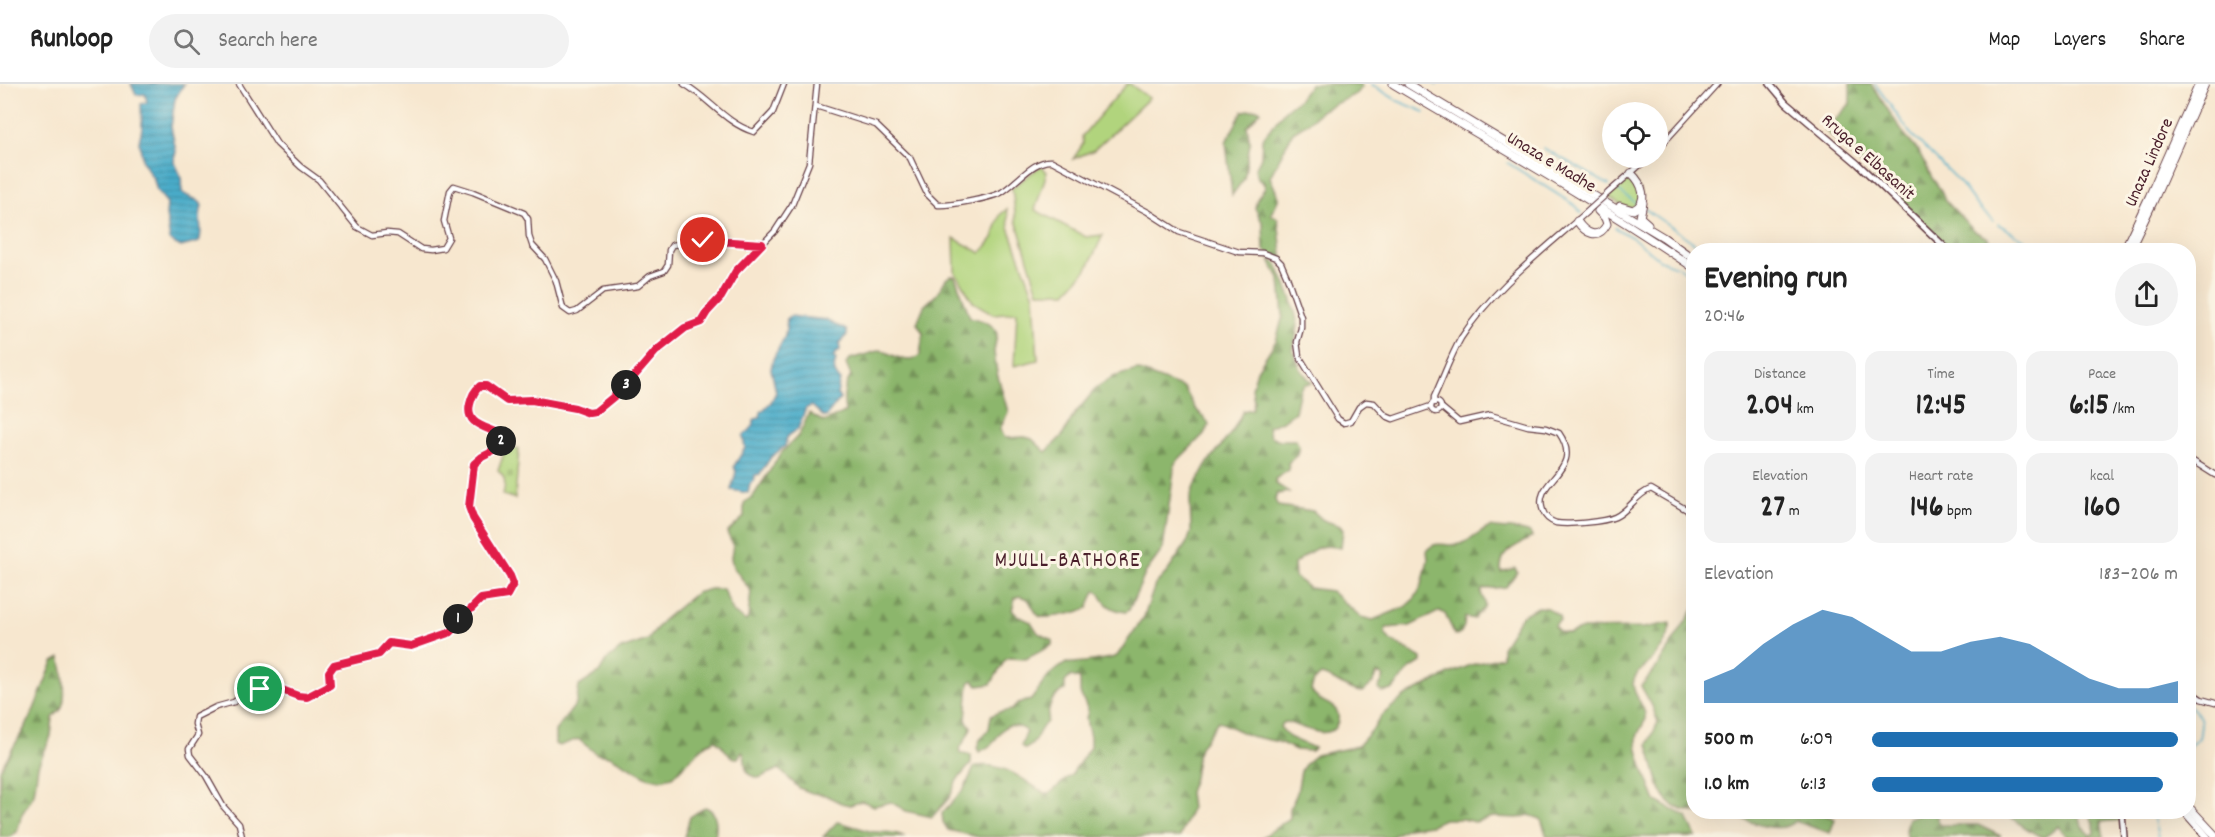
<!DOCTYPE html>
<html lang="en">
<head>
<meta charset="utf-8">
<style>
  body { margin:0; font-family:Dekko,sans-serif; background:#f2f2f2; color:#222; height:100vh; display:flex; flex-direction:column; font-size:22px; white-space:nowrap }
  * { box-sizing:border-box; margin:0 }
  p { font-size:20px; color:#767676 }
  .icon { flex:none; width:33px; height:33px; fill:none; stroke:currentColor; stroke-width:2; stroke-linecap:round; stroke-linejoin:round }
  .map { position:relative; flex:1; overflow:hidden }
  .drawer { position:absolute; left:1686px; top:159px; width:510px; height:576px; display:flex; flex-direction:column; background:#fff; border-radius:24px; box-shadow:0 6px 24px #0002 }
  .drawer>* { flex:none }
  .buttons { position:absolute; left:1602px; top:18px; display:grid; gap:12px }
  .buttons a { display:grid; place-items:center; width:66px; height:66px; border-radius:50%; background:#fff; box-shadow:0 6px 24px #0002; font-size:30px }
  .pin { position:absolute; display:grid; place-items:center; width:51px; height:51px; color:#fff; margin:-26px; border:3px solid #fff; border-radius:50%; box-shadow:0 2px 6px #0007 }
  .km { position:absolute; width:30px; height:30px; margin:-15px; border-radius:50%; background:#222; color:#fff; font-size:16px; line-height:30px; text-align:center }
  .round { display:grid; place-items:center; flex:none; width:63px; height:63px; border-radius:32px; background:#f2f2f2 }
  .headline { display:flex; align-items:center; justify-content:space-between; height:102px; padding:0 18px }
  h1 { font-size:33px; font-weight:800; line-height:45px }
  .stats { display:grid; grid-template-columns:repeat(3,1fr); gap:9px; height:102px; padding:6px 18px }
  .stats div { display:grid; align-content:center; border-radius:15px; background:#f2f2f2; text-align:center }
  .stats b { font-size:30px; font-weight:800 }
  .stats small { font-size:16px; font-weight:400 }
  .stats p { font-size:16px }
  .chart { height:168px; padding:12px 18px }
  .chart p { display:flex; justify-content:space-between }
  .chart svg { width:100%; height:108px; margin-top:6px; fill:#1f6fb2; opacity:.7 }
  ul { padding:0 18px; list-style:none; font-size:20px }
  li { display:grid; grid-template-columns:96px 72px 1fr; align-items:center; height:45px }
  li i { height:15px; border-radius:8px; background:#1f6fb2 }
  header { display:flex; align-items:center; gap:36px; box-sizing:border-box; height:84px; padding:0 30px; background:#fff; border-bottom:2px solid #e0e0e0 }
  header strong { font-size:28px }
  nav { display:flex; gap:33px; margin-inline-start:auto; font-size:21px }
  .search { width:420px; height:54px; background:#f2f2f2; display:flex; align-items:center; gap:15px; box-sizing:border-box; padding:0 21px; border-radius:33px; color:#767676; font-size:22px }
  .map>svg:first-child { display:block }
</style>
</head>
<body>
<header>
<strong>Runloop</strong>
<div class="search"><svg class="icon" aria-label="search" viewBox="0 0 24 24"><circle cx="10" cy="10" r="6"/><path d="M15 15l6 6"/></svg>Search here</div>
<nav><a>Map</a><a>Layers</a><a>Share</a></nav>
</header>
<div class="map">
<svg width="2215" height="753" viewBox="0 0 2215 753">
  <defs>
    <pattern id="forest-firs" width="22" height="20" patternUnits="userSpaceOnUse" patternTransform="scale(1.5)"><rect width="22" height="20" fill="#8cb66c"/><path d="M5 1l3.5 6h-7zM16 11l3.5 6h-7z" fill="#749359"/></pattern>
    <pattern id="cemetery-stones" width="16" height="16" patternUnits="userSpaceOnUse" patternTransform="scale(1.5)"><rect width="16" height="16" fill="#b1d47d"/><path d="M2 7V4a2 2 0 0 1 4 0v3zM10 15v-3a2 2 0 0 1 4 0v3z" fill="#9ab66c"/></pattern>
    <pattern id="water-rules" width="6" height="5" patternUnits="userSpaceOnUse" patternTransform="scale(1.5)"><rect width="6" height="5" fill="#49acc9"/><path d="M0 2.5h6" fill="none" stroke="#3f8ba3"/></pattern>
  </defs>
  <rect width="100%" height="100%" fill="#fcf5e5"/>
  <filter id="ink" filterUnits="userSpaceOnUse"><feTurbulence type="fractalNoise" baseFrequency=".0167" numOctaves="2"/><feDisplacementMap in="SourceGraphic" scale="12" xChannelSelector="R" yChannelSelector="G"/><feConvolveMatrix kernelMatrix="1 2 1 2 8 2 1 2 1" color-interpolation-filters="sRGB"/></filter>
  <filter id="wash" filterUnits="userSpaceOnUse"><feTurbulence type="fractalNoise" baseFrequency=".008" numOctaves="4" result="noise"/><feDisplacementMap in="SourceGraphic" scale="24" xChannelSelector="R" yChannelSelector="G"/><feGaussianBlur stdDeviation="1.35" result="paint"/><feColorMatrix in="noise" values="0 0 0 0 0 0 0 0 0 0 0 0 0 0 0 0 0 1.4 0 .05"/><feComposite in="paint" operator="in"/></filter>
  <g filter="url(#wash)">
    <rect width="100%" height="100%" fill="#f7e7cf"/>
    <g fill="#b1d47d" stroke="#7e7a54" stroke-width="1.5">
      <path d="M1127,0H1130L1149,14L1094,66L1073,75L1083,60L1082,52Z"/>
      <path d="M1041,82L1047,88L1035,126L1086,153L1103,151L1087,185L1066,208H1038L1016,136L1012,104Z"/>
      <path d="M1631,92L1641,108L1637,123L1626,124L1608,113Z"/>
      <path d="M1007,125L1009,143L1034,212L1038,276L1014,282L1017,228L993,230L973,218L955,188L954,154L981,169L993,154L1000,131Z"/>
    </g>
    <g fill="url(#forest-firs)" stroke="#6b6a4c" stroke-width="1.5">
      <path d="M1310,0H1361L1362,3L1356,10L1322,26L1309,38L1293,48L1270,93L1279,114L1271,130L1278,135L1283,178L1264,166L1263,140L1255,124L1257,115L1265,104L1264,100L1258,94L1255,85L1261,73L1262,55L1285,26L1299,15Z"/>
      <path d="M1850,0H1871L1905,52L1919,68L1932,94L1941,106L1945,116L1974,147L1988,154L1993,166H1951L1825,46L1850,20Z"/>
      <path d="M1257,25L1261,27L1247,42L1250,59L1244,95L1232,111L1226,58L1243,27Z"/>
      <path d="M1269,175L1277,180L1292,216L1298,241L1293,267L1301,286L1312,299L1305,300L1300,305L1295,328L1284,336L1268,343L1270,352L1280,356H1296L1299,362L1297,371L1288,379L1289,386L1275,395L1276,400L1289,408L1277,410L1275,416L1278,422L1313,427L1323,436L1340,442L1343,446L1341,464C1316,458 1313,467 1294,480L1295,493L1309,504L1331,507L1361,533L1373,536L1405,523L1415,514L1422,501L1428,476L1427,466C1436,456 1443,462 1455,461C1468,460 1479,448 1490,443C1503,446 1517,443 1530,449L1532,453C1516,463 1500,465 1501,488L1515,484L1517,488L1506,503L1483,505L1481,509C1489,528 1482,522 1474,535L1465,533L1464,542L1460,550L1455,551L1445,530L1440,527L1410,542L1386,544L1385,549L1390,556L1421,574V578L1410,585L1392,606L1382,608L1378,605L1384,593L1380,590L1376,591L1373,599L1363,608C1346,607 1336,594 1321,591L1314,597L1311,606C1316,618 1329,617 1336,626C1339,630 1339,635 1337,640C1330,659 1299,641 1286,638L1282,639L1280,643L1289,653L1314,664L1311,667L1296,666L1279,658L1250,652L1218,637L1200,663L1197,672L1194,694L1189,708L1191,725L1180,753H979L948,746L943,738L942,729L964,705L975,682C1004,678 1021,694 1044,709L1049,710L1072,690L1090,663V653L1086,635L1088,626L1080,609V595L1071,592L1065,598V606C1049,613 1049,623 1047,638C1037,646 1037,661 1025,665L1021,662L1026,649L1024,645C1001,635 1002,649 992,660C989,663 983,666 979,668L977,664L980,656L989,645L991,632L999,628L1012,626L1018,619L1031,616L1049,591L1066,579C1074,580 1112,575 1117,572L1144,533L1155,501L1168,487L1188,457L1191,448L1190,414L1193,405L1206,381L1232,348L1243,327L1252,325L1254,317L1252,304L1257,286L1276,257L1283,232L1280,196Z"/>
      <path d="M950,192H955L970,233C982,236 992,238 997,250L994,268L997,289L1008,328L1000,345L1005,354L1025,353L1032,355L1046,368L1062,352L1074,331L1097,303L1113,293L1137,286L1184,304L1195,324L1208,338L1209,342L1204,350L1175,379L1163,465L1146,488L1129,526L1126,528C1111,526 1105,521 1099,508L1095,507L1088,524C1080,528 1046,536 1039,532C1034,528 1032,520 1028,515L1019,512L1015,514L1012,526L1018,532L1031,538L1038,549L1052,556V561L1026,575L1009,574L1005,576L991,600L979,602L973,596L969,599L966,636L971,643C970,650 962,659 959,667L962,670L971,671V680L957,696L950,713L932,733L906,727L891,718L874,722L862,717L850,721L841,719L825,711L812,709L799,704L779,685L759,694L750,691C742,684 748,674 742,667L738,674C726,675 725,660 715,656L706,660L672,693L660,696L647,693L610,672L597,670L578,655L559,662L555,660V647L576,620L579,602L599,589L606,577L621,565L648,556L662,537L696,509L710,505H723L733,528L746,537L748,534L751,507L733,483L731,474L733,461L727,449L744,433V419L754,411L782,368L799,351L809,329L824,338L845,328C843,315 843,304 851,292L846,280L850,275L881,266C894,271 907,282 920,271L923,249L917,239L924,222L937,210L946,195Z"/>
      <path d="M1538,523L1547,524L1559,532L1560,536L1554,542L1560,548L1569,550L1583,545L1643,544L1670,539C1673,552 1655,573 1646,582C1641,587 1636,589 1634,596C1630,607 1643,619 1645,630C1647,641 1637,645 1637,655C1636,670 1650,702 1656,717L1687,733L1696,753H1547L1541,735L1529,731L1518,734L1493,733L1475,738L1462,735H1444L1431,741L1407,744L1391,753H1263L1290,734V725L1297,709L1301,687L1306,679L1316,671L1358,662L1374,644L1381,632L1404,613L1449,590L1471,581L1502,573V563L1522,531Z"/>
      <path d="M1693,526L1694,728H1719C1657,732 1662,710 1648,660L1658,638L1652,622L1641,602L1656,584Z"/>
      <path d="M60,574C63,584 67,612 62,623C61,627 56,630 53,634L51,652L38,682L34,710L22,730L17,748L9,753H0V686L30,635L53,578Z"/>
      <path d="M705,723C718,727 717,742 715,753H684L690,733Z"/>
      <path d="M1726,728H1818L1835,735L1830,749L1795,737C1779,753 1745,736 1726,728Z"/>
      <path d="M1927,728H1936L1938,738L1941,741H1978L2001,752L1906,753L1905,746L1908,734Z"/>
      <path d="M2003,728H2078L2082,742L2091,751L2095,749C2095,737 2090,736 2089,728H2119L2120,736L2101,738L2104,753H2067L2059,742C2054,745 2048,752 2043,753C2038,753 2008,732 2003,728Z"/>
      <path d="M837,738C847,740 856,743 866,746C878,751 889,745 905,753H823Z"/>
    </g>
    <path fill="url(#cemetery-stones)" stroke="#7e7a54" stroke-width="1.5" d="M519,365L515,415L503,411C505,402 507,394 498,387L505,366Z"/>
    <g fill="url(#water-rules)" stroke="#4a667a" stroke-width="1.5">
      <path d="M131,0H184L175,15L171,43L176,67L174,77L181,92L182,108C188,115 199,113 202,122C197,135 204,147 199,158L181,163L170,157L166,131L167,119L157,107L154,96L143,78L139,58L142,44L141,20L147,18L145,10L136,11Z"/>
      <path d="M790,232L828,236C834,243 841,241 847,247V251L839,259L840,266L833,272L836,276C833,285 834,289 840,296L837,310L840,315L826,333H824L812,322L806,324L798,345L787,353L785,362L771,373L760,390L755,391L754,396L750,400L748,409L731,406L736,388L734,382L745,364L743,352L751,345L755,335L760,334L761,328L771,318L776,308L771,285L773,275L785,252L787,234Z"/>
    </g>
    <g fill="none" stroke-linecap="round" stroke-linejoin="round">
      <g stroke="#49acc9" stroke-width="1.5">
        <path d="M1371,0L1398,17L1425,28"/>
        <path d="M1435,0L1437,1"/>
        <path d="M1875,0L1910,49L1961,100L1977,122L1993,137"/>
        <path d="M1543,64L1609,101"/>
        <path d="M1508,79L1576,122L1581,129"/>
        <path d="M1617,106L1636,119"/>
        <path d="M1645,125L1693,158L1702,166"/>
        <path d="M1998,140L2028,158L2031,166"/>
        <path d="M1615,144L1633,154L1660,176L1679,183L1694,194"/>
        <path d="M2188,620C2202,632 2203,636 2199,654L2188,663"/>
        <path d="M2152,728L2158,753"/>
      </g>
    </g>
  </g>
  <g filter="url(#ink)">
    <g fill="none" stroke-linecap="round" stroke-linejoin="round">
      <defs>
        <g id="secondary">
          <path d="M239,0L277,60L301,83L319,96L357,143L372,151L387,149L398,150L421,165L431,166L443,164L449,154L444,137L450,107L454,102L473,108L524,129L528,135L529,152L532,161L545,175L556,197L563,224L570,229L577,227L603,207L638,202L650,192L664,187L668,181L669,166L672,161L708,156L747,160H762"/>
          <path d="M684,0C709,14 725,39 754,48L773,28L784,0"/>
          <path d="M816,22L876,41L910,74L927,110L938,121C948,122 993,114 1002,108C1017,99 1034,75 1052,77L1148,128L1179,148L1239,168L1263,169L1276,174L1281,179L1287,193L1301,233V244L1297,258L1299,272L1338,335L1344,339L1351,337L1359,323L1366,318L1374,319L1386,332L1393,335L1431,322"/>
          <path d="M1658,65L1717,0"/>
          <path d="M1609,108L1648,74"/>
          <circle cx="1436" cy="323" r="5"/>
          <path d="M1434,319V313C1443,294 1450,273 1461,254C1494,203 1544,166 1589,126"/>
          <path d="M1441,323L1459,338L1490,331L1528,342L1546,344L1559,349C1586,388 1531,395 1543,427C1545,433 1550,437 1556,439C1568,441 1604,438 1615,433C1629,427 1636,410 1651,405L1694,430"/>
          <path d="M2188,374L2215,391"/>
          <path d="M2188,606L2201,615L2215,619"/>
          <path d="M242,753L239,740L223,722L206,692L190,671L189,665L198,651L195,640L196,633L216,623L234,618L254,602L268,608L282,606L302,613L312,611L330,601L329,589L334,581L379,570L389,559L411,562L451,548L455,544L458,535L467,529L481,515L507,511L513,500L510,492L473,434L469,423L474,380L482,373L498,365L501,357L498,349C490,345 477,343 472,336C463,326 473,303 486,302L507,317L532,316L575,324L589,329L595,328L620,308L656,267L685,244L701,238L707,228L721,213L736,187L775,147L792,121L809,79L817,0"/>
        </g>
        <g id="primary">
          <path d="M1770,0L1786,19L1858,80L1948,166"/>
          <path d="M2122,728L2124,753"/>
        </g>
        <g id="highway">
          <path d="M1393,0C1494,60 1597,118 1694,184"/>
          <path d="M1408,0L1663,153L1694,175"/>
          <path d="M1643,119L1640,133L1648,140"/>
          <path d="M1620,122L1633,126C1650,118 1642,99 1631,89"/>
          <path d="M1577,137C1585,149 1598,157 1607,140L1605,134L1598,127"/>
          <path d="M2124,166L2149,113L2199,0"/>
          <path d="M2130,166L2153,118L2205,0"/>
          <path d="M2188,722L2215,751"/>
          <path d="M2185,728L2207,753"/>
        </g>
      </defs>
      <use href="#secondary" stroke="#643d44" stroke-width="7"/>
      <use href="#primary" stroke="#643d44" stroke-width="8"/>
      <use href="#highway" stroke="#643d44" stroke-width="9"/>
      <use href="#secondary" stroke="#fff" stroke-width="4.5"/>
      <use href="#primary" stroke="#fff" stroke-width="5"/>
      <use href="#highway" stroke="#fff" stroke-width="7"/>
      <defs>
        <path id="secondary-bridge" d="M1589,126L1609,108"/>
      </defs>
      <use href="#secondary-bridge" stroke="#643d44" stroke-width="7" stroke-linecap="butt"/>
      <use href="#secondary-bridge" stroke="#fff" stroke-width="4.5"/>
    </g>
  </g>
  <g fill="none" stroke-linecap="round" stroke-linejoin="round" filter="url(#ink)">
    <defs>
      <path id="route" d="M260,605L268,608L282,606L298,612L307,613L330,601L329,588L334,581L379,570L389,559L411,562L451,548L455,544L458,535L467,529L481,515L507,511L513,500L510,492L473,434L469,423L474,380L482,373L498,365L501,357L498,349C484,342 465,340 470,320C472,312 474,307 480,302H486L507,317L532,316L575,324L589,329L595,328L623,305L656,267L685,244L701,238L707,228L721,213L736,187L762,160L703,156"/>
    </defs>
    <use href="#route" stroke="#fff" stroke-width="12"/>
    <use href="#route" stroke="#e11d48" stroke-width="8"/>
  </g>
  <g text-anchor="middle" stroke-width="6" stroke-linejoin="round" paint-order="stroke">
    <g font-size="18" fill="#4a1f2b" stroke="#fcf5e5">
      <text transform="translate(1869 72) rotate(42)" y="6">Rruga e Elbasanit</text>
      <text transform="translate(1552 77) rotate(31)" y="6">Unaza e Madhe</text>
      <text transform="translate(2148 78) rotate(-66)" y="6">Unaza Lindore</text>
    </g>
    <g font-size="21" letter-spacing="1.5" fill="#4a1f2b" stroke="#fcf5e5">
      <text x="1068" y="482">MJULL-BATHORE</text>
    </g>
  </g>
</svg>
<div class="buttons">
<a><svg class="icon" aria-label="locate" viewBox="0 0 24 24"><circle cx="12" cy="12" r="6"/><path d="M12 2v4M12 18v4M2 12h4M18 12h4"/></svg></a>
</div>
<div class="pin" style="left:260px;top:605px;background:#1e9e55"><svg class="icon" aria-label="arrive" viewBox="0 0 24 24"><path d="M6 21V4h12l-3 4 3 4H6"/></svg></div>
<div class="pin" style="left:703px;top:156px;background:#d93025"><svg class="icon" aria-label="check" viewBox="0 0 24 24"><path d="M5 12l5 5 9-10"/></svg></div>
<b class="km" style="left:458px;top:535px">1</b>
<b class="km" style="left:501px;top:357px">2</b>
<b class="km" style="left:626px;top:301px">3</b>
<section class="drawer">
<div class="headline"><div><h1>Evening run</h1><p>20:46</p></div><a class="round"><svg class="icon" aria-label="share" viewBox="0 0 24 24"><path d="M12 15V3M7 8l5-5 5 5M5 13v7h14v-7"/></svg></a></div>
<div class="stats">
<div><p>Distance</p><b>2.04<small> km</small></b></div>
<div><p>Time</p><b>12:45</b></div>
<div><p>Pace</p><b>6:15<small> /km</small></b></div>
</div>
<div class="stats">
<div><p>Elevation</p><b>27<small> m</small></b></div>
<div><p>Heart rate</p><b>146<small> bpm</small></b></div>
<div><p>kcal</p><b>160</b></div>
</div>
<div class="chart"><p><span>Elevation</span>183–206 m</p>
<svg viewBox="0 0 160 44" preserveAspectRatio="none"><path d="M0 44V35L10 30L20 20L30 12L40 6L50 9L60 16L70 23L80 23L90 19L100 17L110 20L120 27L130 34L140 38L150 38L160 35V44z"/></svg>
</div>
<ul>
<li><b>500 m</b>6:09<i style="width:100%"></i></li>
<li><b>1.0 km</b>6:13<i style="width:95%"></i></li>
</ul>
</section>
</div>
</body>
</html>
